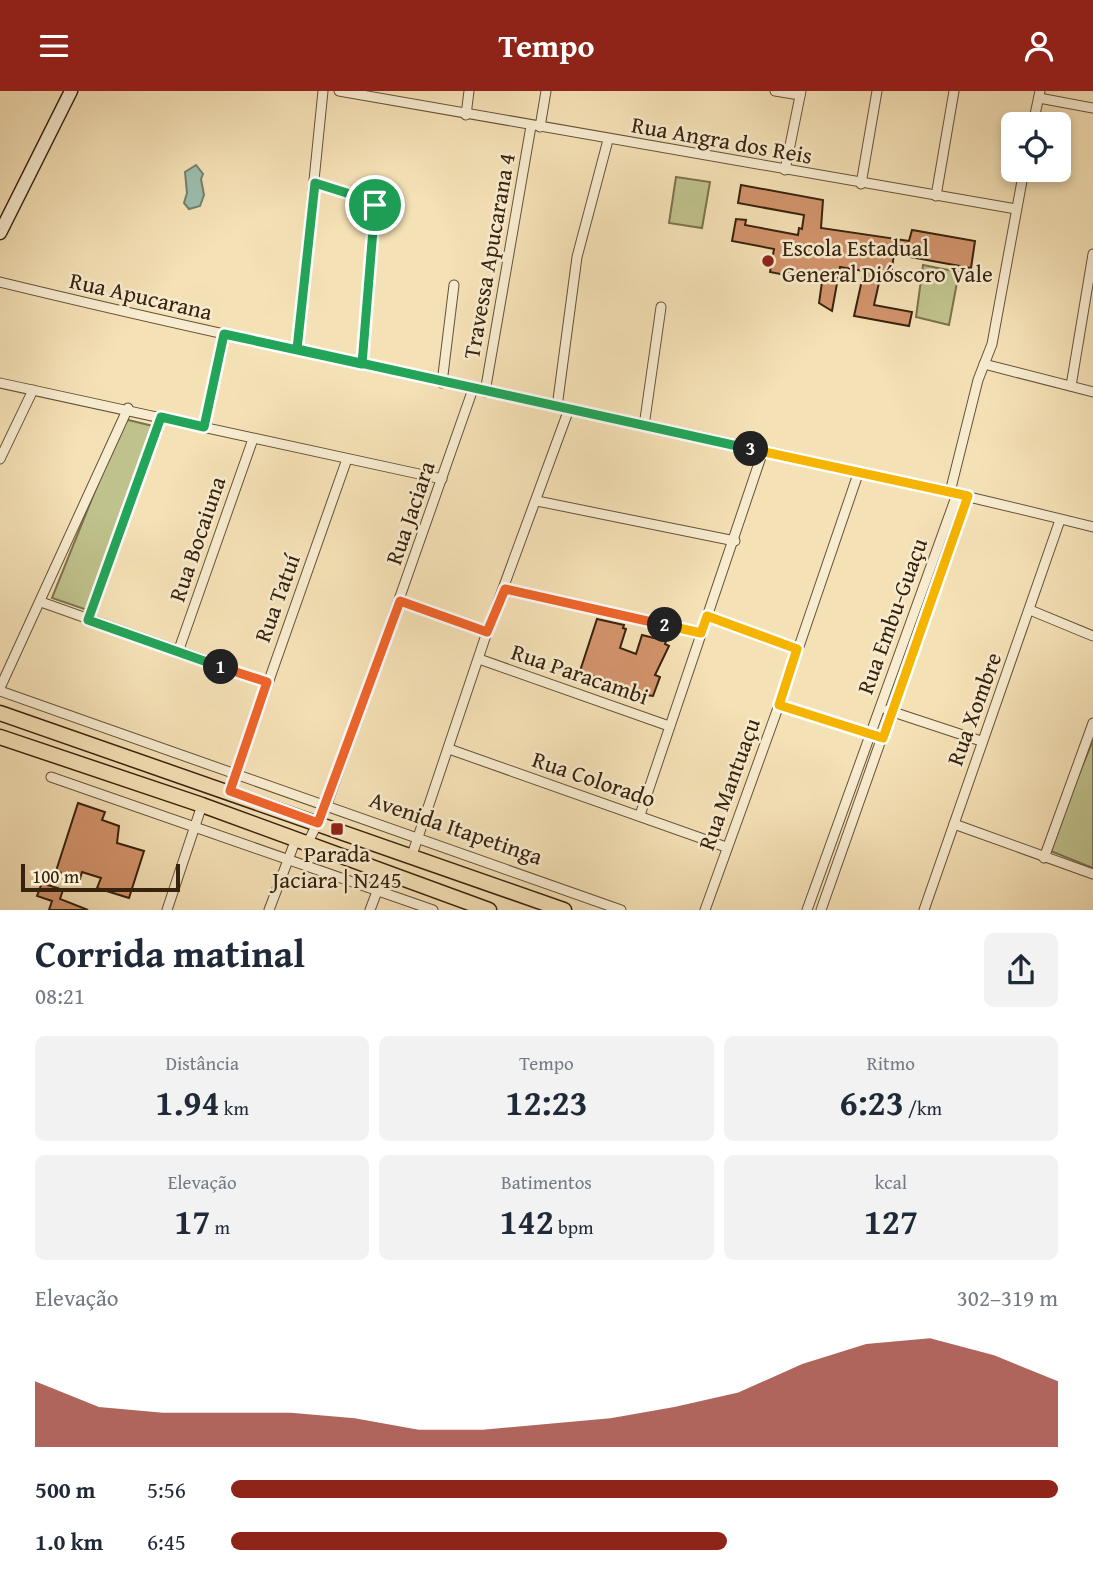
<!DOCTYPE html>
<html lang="pt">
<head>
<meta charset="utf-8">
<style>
  body { margin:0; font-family:"Gentium Book Plus",serif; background:#f2f2f3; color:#1f2937; height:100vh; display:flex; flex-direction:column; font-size:26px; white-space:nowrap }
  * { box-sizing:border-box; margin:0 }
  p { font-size:23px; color:#747a83 }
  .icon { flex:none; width:38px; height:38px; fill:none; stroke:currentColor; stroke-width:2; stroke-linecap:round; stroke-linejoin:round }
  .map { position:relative; height:819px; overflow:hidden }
  .side { display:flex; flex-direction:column; background:#fff; flex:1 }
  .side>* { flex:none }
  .buttons { position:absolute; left:1001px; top:21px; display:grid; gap:14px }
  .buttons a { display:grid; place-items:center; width:70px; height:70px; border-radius:10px; background:#fff; box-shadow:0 4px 10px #0003; font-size:35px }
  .scale { position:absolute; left:21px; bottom:18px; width:159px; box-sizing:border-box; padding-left:7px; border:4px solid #37220d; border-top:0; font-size:19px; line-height:24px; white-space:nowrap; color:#37220d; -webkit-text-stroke:5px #f8ecd0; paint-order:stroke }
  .pin { position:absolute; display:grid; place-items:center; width:60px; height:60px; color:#fff; margin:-30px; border:4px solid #fff; border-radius:50%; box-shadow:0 2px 7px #0007 }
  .km { position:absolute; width:35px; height:35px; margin:-18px; border-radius:50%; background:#222; color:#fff; font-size:19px; line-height:35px; text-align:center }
  .round { display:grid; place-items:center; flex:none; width:74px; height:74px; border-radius:10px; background:#f2f2f3 }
  .overview { display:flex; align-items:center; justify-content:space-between; height:119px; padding:0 35px }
  h1 { font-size:38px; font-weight:700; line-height:52px }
  .figures { display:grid; grid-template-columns:repeat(3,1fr); gap:10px; height:119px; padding:7px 35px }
  .figures div { display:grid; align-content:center; border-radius:10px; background:#f2f2f3; text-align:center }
  .figures b { font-size:35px; font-weight:700 }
  .figures small { font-size:19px; font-weight:400 }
  .figures p { font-size:19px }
  .chart { height:196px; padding:14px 35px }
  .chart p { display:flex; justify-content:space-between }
  .chart svg { width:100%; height:126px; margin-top:7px; fill:#8f2418; opacity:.7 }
  ul { padding:0 35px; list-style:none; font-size:23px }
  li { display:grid; grid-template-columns:112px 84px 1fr; align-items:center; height:52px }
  li i { height:18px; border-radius:9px; background:#8f2418 }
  header { display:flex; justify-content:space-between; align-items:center; height:91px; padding:0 35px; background:#8f2418; color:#fff; font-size:32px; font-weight:700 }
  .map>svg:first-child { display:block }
</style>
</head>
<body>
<header><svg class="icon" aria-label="menu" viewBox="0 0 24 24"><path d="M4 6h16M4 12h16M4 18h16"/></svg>Tempo<svg class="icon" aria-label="person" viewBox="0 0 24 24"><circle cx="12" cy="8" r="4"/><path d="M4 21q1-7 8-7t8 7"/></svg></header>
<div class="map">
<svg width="1093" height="819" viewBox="0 0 1093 819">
  <rect width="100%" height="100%" fill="#f5e1b6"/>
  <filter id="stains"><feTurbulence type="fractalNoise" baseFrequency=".00286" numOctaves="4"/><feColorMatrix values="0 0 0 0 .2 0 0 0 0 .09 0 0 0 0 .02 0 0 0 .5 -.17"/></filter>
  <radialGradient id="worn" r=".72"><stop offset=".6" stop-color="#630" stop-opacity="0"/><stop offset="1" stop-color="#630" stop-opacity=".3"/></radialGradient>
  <g fill="#bfc28c" stroke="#7b724c" stroke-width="2">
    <path d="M676,86L710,91L702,137L669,132Z"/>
    <path d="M923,174L959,181L949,234L916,226Z"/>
    <path d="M124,328L153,335L90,520L52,507Z"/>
    <path d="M1093,649V777L1048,759Z"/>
  </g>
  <path fill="#9cbeaf" stroke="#74806e" stroke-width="2" d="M196,74L203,83L201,88L204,104L200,115L189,118L184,112L187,102L185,81Z"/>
  <g fill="#d2936b" stroke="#37220d" stroke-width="2">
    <path d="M741,94L823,109L821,137L909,150L912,139L975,150L971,177L894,163L891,184L881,183L874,214L912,221L909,235L854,225L864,180L840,176L832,220L819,212L822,191L770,181L774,158L732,150L736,128L746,129L745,134L798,144L799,137L802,138L804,124L738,112Z"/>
    <path d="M597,528L624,534L623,537L626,538L620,557L636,563L642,544L666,550L665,553L669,555L655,584L660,586L653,605L637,603L624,599L623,594L582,582L581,577Z"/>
    <path d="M78,712L105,721L102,729L119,735L117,752L144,760L129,807L97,797L101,787L82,781L80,788L56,780Z"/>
    <path d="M42,792L63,799L60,808L88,819H49L52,810L37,805Z"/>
  </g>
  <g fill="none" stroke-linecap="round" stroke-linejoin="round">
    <defs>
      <g id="street">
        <path d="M339,0L1016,118"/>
        <path d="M775,0L800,4"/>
        <path d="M1039,7L1093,17"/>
        <path d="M466,24L469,0"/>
        <path d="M1033,33L1040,0"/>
        <path d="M540,36L546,0"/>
        <path d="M785,79L801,0"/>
        <path d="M315,92L369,109L375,114L362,273"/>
        <path d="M861,93L877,0"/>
        <path d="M936,105L954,0"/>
        <path d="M0,191C363,279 731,346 1093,436"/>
        <path d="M297,258L323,0"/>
        <path d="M984,273L1093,301"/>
        <path d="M0,292L442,388"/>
        <path d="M442,292L454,194"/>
        <path d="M1071,295L1093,163"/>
        <path d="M485,301L531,35"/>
        <path d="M557,316L577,166L608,49"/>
        <path d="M644,335L661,216"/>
        <path d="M204,336L224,243"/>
        <path d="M0,368L33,299"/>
        <path d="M950,401L978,289L992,253L1024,79"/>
        <path d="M537,410L735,450"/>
        <path d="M505,498L701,542"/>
        <path d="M400,510L487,541"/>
        <path d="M41,511L267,591"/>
        <path d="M1030,519L1093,545"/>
        <path d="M707,525L798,558"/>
        <path d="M88,529L161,326"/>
        <path d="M178,561L253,348"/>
        <path d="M479,568L669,635"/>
        <path d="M0,597L128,317"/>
        <path d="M0,600L621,819"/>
        <path d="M779,614L874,645"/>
        <path d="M887,619L981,650"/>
        <path d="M449,658L726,756"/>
        <path d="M51,686L433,819"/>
        <path d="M230,700L347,368"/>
        <path d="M640,724L763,360"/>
        <path d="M954,733L1093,783"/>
        <path d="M307,753L326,716L473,298"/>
        <path d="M412,764L487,541L569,318"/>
        <path d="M1044,767L1093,632"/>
        <path d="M167,819L202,714"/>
        <path d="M269,819L296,748"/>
        <path d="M370,819L384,782"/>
        <path d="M705,819L779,614L858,383"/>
        <path d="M807,819L957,403"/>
        <path d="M821,819L967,405"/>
        <path d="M924,819L1060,429"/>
      </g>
      <path id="secondary" d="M0,142L71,0"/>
      <g id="primary">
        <path d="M0,622L564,819"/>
        <path d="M0,646L202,714L489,819"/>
      </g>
    </defs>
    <use href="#street" stroke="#665237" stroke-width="11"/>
    <use href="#secondary" stroke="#37220d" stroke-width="15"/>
    <use href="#primary" stroke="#37220d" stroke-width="17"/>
    <use href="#street" stroke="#f8ecd0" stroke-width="9"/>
    <use href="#secondary" stroke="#f8ecd0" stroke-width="12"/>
    <use href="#primary" stroke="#f5e1b6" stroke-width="14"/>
  </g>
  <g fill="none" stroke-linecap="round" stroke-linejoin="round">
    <defs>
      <path id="split-1" d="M221,576L88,529L161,326L204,336L224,243L362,273L375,114"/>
      <path id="split-2" d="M221,576L267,591L230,700L318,732L400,510L487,541L505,498L665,534"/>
      <path id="split-3" d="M665,534L701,542L707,525L797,558L779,614L883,647L968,405L751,358"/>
      <path id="split-4" d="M375,114L369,109L315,92L297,258L751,358"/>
    </defs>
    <use href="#split-1" stroke="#fff" stroke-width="14"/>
    <use href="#split-2" stroke="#fff" stroke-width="14"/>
    <use href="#split-3" stroke="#fff" stroke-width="14"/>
    <use href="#split-4" stroke="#fff" stroke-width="14"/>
    <use href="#split-1" stroke="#22a559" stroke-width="9"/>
    <use href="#split-2" stroke="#f0652b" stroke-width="9"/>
    <use href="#split-3" stroke="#f5b400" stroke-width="9"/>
    <use href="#split-4" stroke="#22a559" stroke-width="9"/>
  </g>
  <g fill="#8f2418" stroke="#f8ecd0" stroke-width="2.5">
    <circle cx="768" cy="170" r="7"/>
    <rect x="330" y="731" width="14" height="14" rx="3.5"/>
  </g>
  <g text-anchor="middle" stroke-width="5" stroke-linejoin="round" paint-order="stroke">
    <g font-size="23" fill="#37220d" stroke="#f8ecd0">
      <text transform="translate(722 49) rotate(10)" y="8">Rua Angra dos Reis</text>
      <text transform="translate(489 165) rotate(-80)" y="8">Travessa Apucarana 4</text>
      <text transform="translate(141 205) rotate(13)" y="8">Rua Apucarana</text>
      <text transform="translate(410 422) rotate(-71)" y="8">Rua Jaciara</text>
      <text transform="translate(197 448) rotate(-71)" y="8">Rua Bocaiuna</text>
      <text transform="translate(277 507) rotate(-70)" y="8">Rua Tatuí</text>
      <text transform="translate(892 525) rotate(-70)" y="8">Rua Embu-Guaçu</text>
      <text transform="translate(580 583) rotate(19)" y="8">Rua Paracambi</text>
      <text transform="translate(974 618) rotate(-70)" y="8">Rua Xombre</text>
      <text transform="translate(594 688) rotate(19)" y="8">Rua Colorado</text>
      <text transform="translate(729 693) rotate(-70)" y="8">Rua Mantuaçu</text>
      <text transform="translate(456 737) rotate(19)" y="8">Avenida Itapetinga</text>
    </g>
    <g font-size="23" fill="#37220d" stroke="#f8ecd0" text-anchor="start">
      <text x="782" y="165">Escola Estadual<tspan x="782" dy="26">General Dióscoro Vale</tspan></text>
      <text x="337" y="771" text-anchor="middle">Parada<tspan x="337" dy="26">Jaciara | N245</tspan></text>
    </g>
  </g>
  <rect width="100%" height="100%" filter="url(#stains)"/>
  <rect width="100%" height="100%" fill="url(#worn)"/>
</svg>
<div class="buttons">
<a><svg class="icon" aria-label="locate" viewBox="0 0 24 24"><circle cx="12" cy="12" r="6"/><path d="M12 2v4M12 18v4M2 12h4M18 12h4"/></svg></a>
</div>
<div class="scale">100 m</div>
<div class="pin" style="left:375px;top:114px;background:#1e9e55"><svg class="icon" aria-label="arrive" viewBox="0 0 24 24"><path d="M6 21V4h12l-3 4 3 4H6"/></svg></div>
<b class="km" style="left:221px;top:576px">1</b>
<b class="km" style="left:665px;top:534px">2</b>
<b class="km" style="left:751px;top:358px">3</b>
</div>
<section class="side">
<div class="overview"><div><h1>Corrida matinal</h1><p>08:21</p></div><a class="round"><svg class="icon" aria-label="share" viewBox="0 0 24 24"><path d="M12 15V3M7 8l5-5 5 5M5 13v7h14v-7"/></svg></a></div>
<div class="figures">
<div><p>Distância</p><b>1.94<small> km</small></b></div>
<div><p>Tempo</p><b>12:23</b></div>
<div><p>Ritmo</p><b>6:23<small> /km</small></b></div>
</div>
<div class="figures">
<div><p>Elevação</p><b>17<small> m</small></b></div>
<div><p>Batimentos</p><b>142<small> bpm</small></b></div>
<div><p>kcal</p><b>127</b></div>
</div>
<div class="chart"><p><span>Elevação</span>302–319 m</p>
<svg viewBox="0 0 160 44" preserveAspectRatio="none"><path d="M0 44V21L10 30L20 32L30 32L40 32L50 34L60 38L70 38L80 36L90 34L100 30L110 25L120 15L130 8L140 6L150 12L160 21V44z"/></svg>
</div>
<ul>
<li><b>500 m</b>5:56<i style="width:100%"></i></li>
<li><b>1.0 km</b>6:45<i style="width:60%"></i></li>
</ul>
</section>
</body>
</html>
